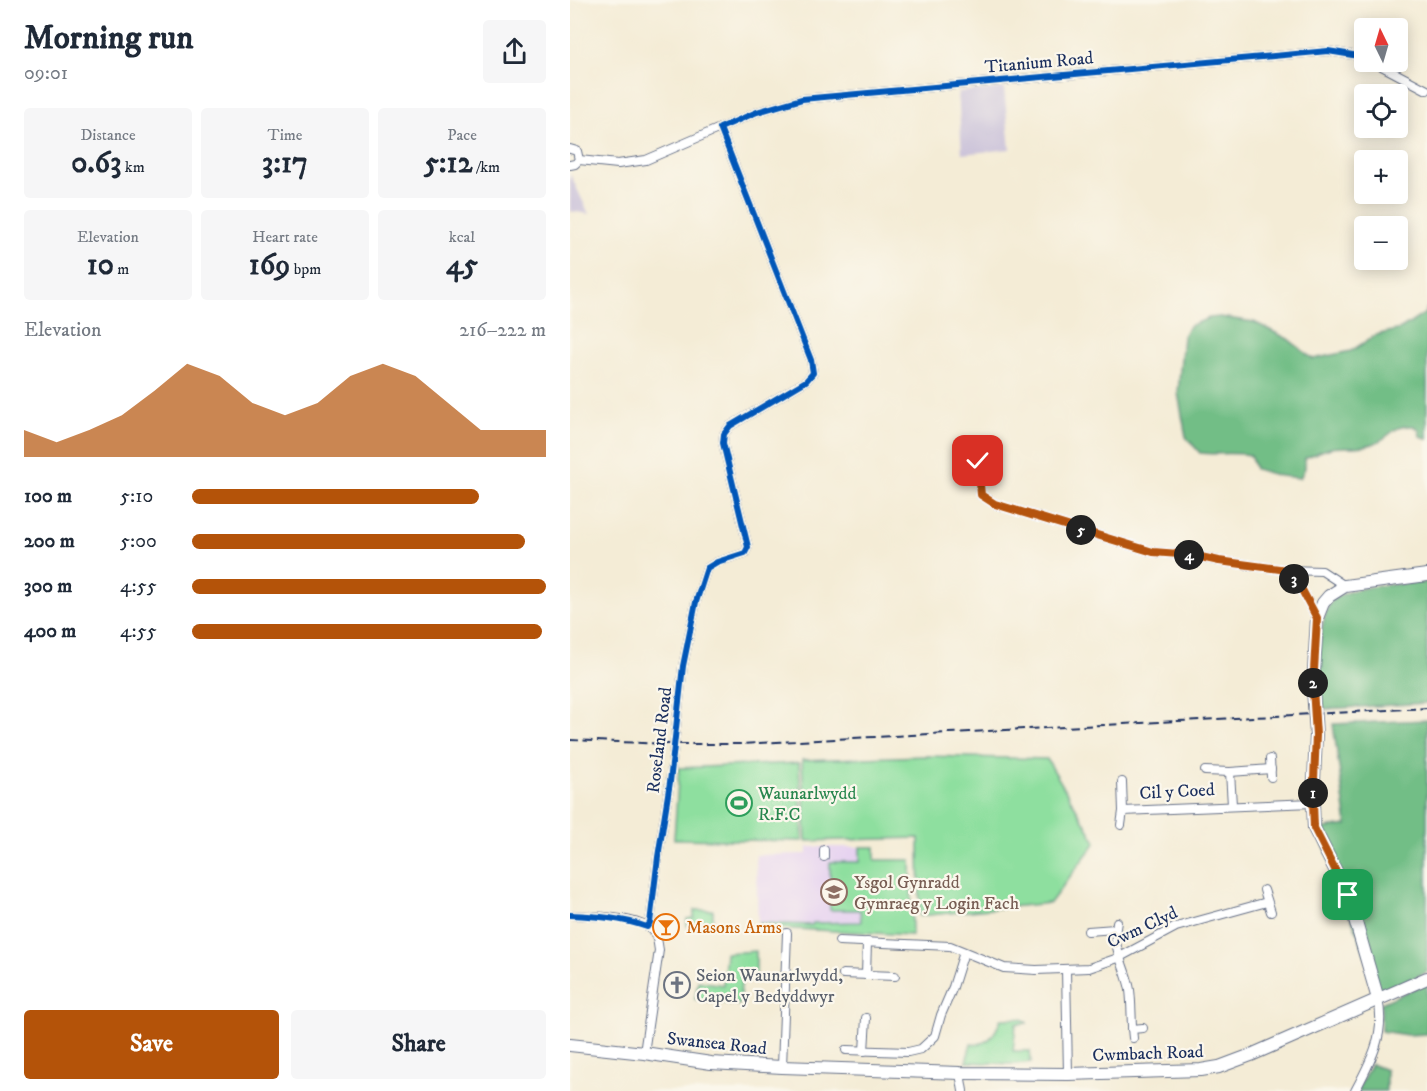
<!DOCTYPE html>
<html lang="en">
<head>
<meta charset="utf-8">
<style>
  body { margin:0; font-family:"IM FELL DW Pica",serif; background:#f6f6f7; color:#1f2937; height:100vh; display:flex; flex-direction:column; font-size:22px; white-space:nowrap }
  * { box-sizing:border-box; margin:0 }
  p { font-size:20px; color:#747a83 }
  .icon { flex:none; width:33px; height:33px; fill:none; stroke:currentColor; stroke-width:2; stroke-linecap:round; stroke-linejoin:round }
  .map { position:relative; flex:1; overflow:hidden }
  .sheet { display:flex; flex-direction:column; background:#fff; width:570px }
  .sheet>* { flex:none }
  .needle { width:39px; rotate:355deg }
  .tools { position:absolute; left:784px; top:18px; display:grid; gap:12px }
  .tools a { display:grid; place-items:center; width:54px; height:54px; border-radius:6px; background:#fff; box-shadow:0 3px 15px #0003; font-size:30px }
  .pin { position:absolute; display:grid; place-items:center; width:51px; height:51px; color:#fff; margin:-26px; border-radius:12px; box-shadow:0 3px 9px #0006 }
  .km { position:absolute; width:30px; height:30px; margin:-15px; border-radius:50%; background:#222; color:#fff; font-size:16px; line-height:30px; text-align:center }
  .round { display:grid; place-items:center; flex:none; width:63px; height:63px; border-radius:6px; background:#f6f6f7 }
  .overview { display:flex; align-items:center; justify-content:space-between; height:102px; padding:0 24px }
  h1 { font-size:33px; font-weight:800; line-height:45px }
  .metrics { display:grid; grid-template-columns:repeat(3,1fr); gap:9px; height:102px; padding:6px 24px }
  .metrics div { display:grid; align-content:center; border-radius:6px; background:#f6f6f7; text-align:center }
  .metrics b { font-size:30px; font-weight:800 }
  .metrics small { font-size:16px; font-weight:400 }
  .metrics p { font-size:16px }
  .chart { height:168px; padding:12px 24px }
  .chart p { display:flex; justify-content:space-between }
  .chart svg { width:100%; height:108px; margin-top:6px; fill:#b45309; opacity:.7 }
  .button { display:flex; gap:12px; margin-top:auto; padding:12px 24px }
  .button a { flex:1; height:69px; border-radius:6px; background:#b45309; color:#fff; font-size:24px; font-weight:800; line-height:69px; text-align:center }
  .button a+a { background:#f6f6f7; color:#1f2937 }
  ul { padding:0 24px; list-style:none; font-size:20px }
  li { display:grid; grid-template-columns:96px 72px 1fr; align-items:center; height:45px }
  li i { height:15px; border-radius:8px; background:#b45309 }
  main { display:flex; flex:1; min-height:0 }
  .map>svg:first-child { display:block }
</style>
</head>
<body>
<main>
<section class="sheet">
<div class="overview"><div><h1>Morning run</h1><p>09:01</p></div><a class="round"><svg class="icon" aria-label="share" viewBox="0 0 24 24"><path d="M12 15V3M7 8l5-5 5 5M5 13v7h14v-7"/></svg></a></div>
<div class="metrics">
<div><p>Distance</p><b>0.63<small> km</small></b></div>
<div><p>Time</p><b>3:17</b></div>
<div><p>Pace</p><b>5:12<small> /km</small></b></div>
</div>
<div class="metrics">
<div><p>Elevation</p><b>10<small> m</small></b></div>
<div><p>Heart rate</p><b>169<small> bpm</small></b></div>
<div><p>kcal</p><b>45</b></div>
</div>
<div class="chart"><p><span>Elevation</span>216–222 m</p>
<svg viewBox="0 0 160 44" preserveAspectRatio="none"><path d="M0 44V33L10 38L20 33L30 27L40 17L50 6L60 11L70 22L80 27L90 22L100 11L110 6L120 11L130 22L140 33L150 33L160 33V44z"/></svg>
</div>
<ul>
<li><b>100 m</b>5:10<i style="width:81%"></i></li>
<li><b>200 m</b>5:00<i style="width:94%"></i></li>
<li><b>300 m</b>4:55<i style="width:100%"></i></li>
<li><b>400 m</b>4:55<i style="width:99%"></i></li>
</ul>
<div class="button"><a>Save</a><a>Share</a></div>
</section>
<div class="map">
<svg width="857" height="1091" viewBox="0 0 857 1091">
  <rect width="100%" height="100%" fill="#fbf7ec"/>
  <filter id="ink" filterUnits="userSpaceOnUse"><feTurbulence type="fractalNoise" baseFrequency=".0167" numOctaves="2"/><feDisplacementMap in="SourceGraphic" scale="12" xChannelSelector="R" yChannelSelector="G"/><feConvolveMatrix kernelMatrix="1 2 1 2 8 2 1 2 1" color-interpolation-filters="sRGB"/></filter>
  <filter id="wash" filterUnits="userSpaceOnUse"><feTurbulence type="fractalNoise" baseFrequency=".008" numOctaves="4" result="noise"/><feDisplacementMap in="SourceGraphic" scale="24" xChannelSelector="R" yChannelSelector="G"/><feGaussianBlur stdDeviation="1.35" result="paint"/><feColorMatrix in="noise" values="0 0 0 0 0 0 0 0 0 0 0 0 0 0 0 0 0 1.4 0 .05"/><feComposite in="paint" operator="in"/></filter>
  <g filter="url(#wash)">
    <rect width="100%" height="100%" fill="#f4ecd6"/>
    <path fill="#e6d2f0" d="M237,847H305V860H341L342,935L188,927L186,855L237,854Z"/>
    <g fill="#c8bfd8">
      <path d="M434,88L440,149L392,154L388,92Z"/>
      <path d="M0,174L19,214L0,211Z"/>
    </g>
    <g fill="#8edf9f" stroke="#54877e" stroke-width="1.5">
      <path d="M356,756L477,759L526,842L480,903L350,916L349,838L236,841L232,760Z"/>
      <path d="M229,763L233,841L104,839L109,768Z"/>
      <path d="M290,847H305V860H341L342,935L188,927V923L242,925L243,923L291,922L290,910H260V862H290Z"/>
      <path d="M124,910H143V924L117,926V919L124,918Z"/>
      <path d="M186,951V977L172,975L169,1005L125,999L128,981L153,985L156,953Z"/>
      <path d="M431,1019C440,1019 452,1016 457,1023L446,1024L443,1051H460L461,1062L445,1064L396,1062L401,1044C419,1046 425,1034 431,1019Z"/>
    </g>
    <g fill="#72be86" stroke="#467672" stroke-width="1.5">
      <path d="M857,308V439L850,436L849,430L844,426C821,425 824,435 807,442C794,449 775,446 761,448C752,450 743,455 735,458V468L730,478L710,476L685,469L680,455C663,452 646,455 630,453L616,437L608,393L613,336L619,326L639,318L650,317L684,322L718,339L743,359L781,351L806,335L831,329L854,314Z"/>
      <path d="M857,582V703L754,709L747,706C749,684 747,616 762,601C780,584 833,584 857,582Z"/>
      <path d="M857,720V972L816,990L808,988L748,829L777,825L763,724Z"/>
      <path d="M857,983V1034L837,1035L811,1031V1003Z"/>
      <path d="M801,1064L816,1070V1091H787Z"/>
    </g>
  </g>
  <g filter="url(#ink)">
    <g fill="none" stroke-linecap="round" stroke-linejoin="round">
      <defs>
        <g id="street">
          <path d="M804,62L857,90"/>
          <path d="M0,149L7,151L9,160"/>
          <path d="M0,165L5,164L9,160L48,164L76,160L187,112L232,99L758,51L795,57"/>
          <path d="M408,461L411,495L425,504L583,552L622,555L649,561L717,570L752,571L775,586"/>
          <path d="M717,570L732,590L747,618"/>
          <path d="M700,759L701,777"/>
          <path d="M635,771L660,772L701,769"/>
          <path d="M660,772L662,805"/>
          <path d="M553,811L743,803"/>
          <path d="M551,825L553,811L552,782"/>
          <path d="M254,850V857"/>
          <path d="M694,890L701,912"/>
          <path d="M0,915C20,916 77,916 86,936C88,940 88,946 89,950L74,1053"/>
          <path d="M547,922C541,949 556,966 560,990C562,1006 561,1022 563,1038"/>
          <path d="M77,927L80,923L88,857L100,782L113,666L126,602L137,568L147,562L175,553L178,547L153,443L154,434L160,426L236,381L243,373L241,360L150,128"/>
          <path d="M518,931L545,929"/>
          <path d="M269,941L380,946L434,968L466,970L519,968L548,958L606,927L697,902"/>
          <path d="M496,969L498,1074"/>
          <path d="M273,974L325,976"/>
          <path d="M296,975L297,942"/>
          <path d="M562,1029L573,1028"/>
          <path d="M276,1050L338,1052L351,1049L365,1036L371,1015L383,987L394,952"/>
          <path d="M294,1051L296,1018"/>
          <path d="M212,1067L217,933"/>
          <path d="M390,1073L393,1091"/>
          <path d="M785,1091C801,1061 816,1034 808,999"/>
        </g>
        <g id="secondary">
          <path d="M808,999L778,895L744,828L743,803L746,735L743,688L747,618L753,603L759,596L775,586L857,575"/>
          <path d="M0,1045L74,1053L141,1063L212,1067L390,1073L498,1074L631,1070L649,1067L681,1055L857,978"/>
        </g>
      </defs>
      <use href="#street" stroke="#677188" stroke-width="10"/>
      <use href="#secondary" stroke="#677188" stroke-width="14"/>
      <use href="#street" stroke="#fff" stroke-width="8"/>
      <use href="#secondary" stroke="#fff" stroke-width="12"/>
      <path stroke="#1b2f5e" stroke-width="2" stroke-dasharray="9 4.5" stroke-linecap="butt" d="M0,740L96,744H170L857,708"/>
      <defs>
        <path id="cycleway" d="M0,915C26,916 52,918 77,927L80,923L88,857L100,782L113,666L126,602L137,568L147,562L175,553L178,547L153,443L154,434L160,426L236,381L243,373L241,360L150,128L187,112L232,99L758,51L795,57"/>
      </defs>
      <use href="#cycleway" stroke="#fbf7ec" stroke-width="10"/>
      <use href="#cycleway" stroke="#0057b8" stroke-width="6"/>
    </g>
  </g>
  <g fill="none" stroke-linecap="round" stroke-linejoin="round" filter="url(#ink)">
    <defs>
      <path id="route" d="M408,461L411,495L425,504L583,552L622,555L649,561L717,570L732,590L747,618L743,688L746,735L743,802L744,828L778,895"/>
    </defs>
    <use href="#route" stroke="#fff" stroke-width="12"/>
    <use href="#route" stroke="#b45309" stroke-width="8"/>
  </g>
  <defs>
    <symbol id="stadium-ring" viewBox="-11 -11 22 22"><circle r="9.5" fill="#fbf7ec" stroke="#2e9e5b" stroke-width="1.5"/><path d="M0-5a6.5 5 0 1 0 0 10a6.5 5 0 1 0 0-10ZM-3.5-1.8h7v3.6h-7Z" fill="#2e9e5b"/></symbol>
    <symbol id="school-ring" viewBox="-11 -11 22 22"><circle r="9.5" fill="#fbf7ec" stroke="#8d6e63" stroke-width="1.5"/><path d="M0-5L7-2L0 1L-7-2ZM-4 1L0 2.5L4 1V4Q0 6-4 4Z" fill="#8d6e63"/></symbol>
    <symbol id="bar-ring" viewBox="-11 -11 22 22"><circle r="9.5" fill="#fbf7ec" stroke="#e8710a" stroke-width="1.5"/><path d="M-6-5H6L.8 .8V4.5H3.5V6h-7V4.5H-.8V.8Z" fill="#e8710a"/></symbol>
    <symbol id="church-ring" viewBox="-11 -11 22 22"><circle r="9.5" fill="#fbf7ec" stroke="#6b7280" stroke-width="1.5"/><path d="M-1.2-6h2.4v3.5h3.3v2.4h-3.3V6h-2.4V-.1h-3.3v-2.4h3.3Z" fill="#6b7280"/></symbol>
  </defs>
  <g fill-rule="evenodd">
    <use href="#stadium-ring" x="154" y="788" width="30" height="30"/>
    <use href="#school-ring" x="249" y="877" width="30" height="30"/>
    <use href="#bar-ring" x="81" y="912" width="30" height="30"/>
    <use href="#church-ring" x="92" y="970" width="30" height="30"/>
  </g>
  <g text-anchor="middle" stroke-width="4.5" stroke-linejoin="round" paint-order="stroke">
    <g font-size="18" fill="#1b2f5e" stroke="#fbf7ec">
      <text transform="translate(469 62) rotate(-5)" y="6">Titanium Road</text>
      <text transform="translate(89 740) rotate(-83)" y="6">Roseland Road</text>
      <text transform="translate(607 791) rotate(-3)" y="6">Cil y Coed</text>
      <text transform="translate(572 927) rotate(-25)" y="6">Cwm Clyd</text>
      <text transform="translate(147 1043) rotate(6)" y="6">Swansea Road</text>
      <text transform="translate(578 1053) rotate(-2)" y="6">Cwmbach Road</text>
    </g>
    <g font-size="18" fill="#27864d" stroke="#fbf7ec" text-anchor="start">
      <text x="188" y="799">Waunarlwydd<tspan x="188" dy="21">R.F.C</tspan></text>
    </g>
    <g font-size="18" fill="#785e54" stroke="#fbf7ec" text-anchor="start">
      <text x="284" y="888">Ysgol Gynradd<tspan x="284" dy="21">Gymraeg y Login Fach</tspan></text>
    </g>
    <g font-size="18" fill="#c56008" stroke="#fbf7ec" text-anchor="start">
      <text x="116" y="933">Masons Arms</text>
    </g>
    <g font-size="18" fill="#5b616d" stroke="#fbf7ec" text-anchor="start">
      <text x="126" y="981">Seion Waunarlwydd,<tspan x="126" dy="21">Capel y Bedyddwyr</tspan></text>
    </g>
  </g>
</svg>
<div class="tools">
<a><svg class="needle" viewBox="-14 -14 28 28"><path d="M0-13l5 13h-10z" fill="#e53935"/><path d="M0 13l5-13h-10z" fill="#747a83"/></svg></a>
<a><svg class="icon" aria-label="locate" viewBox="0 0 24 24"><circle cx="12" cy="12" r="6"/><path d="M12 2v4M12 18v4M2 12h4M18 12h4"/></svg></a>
<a>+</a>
<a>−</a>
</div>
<div class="pin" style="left:778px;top:895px;background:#1e9e55"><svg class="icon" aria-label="arrive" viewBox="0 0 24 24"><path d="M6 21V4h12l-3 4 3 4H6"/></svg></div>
<div class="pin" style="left:408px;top:461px;background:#d93025"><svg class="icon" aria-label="check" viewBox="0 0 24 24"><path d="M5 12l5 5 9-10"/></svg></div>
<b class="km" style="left:743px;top:793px">1</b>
<b class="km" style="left:743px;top:683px">2</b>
<b class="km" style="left:724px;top:579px">3</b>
<b class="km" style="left:619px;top:555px">4</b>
<b class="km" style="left:511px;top:530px">5</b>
</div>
</main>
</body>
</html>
